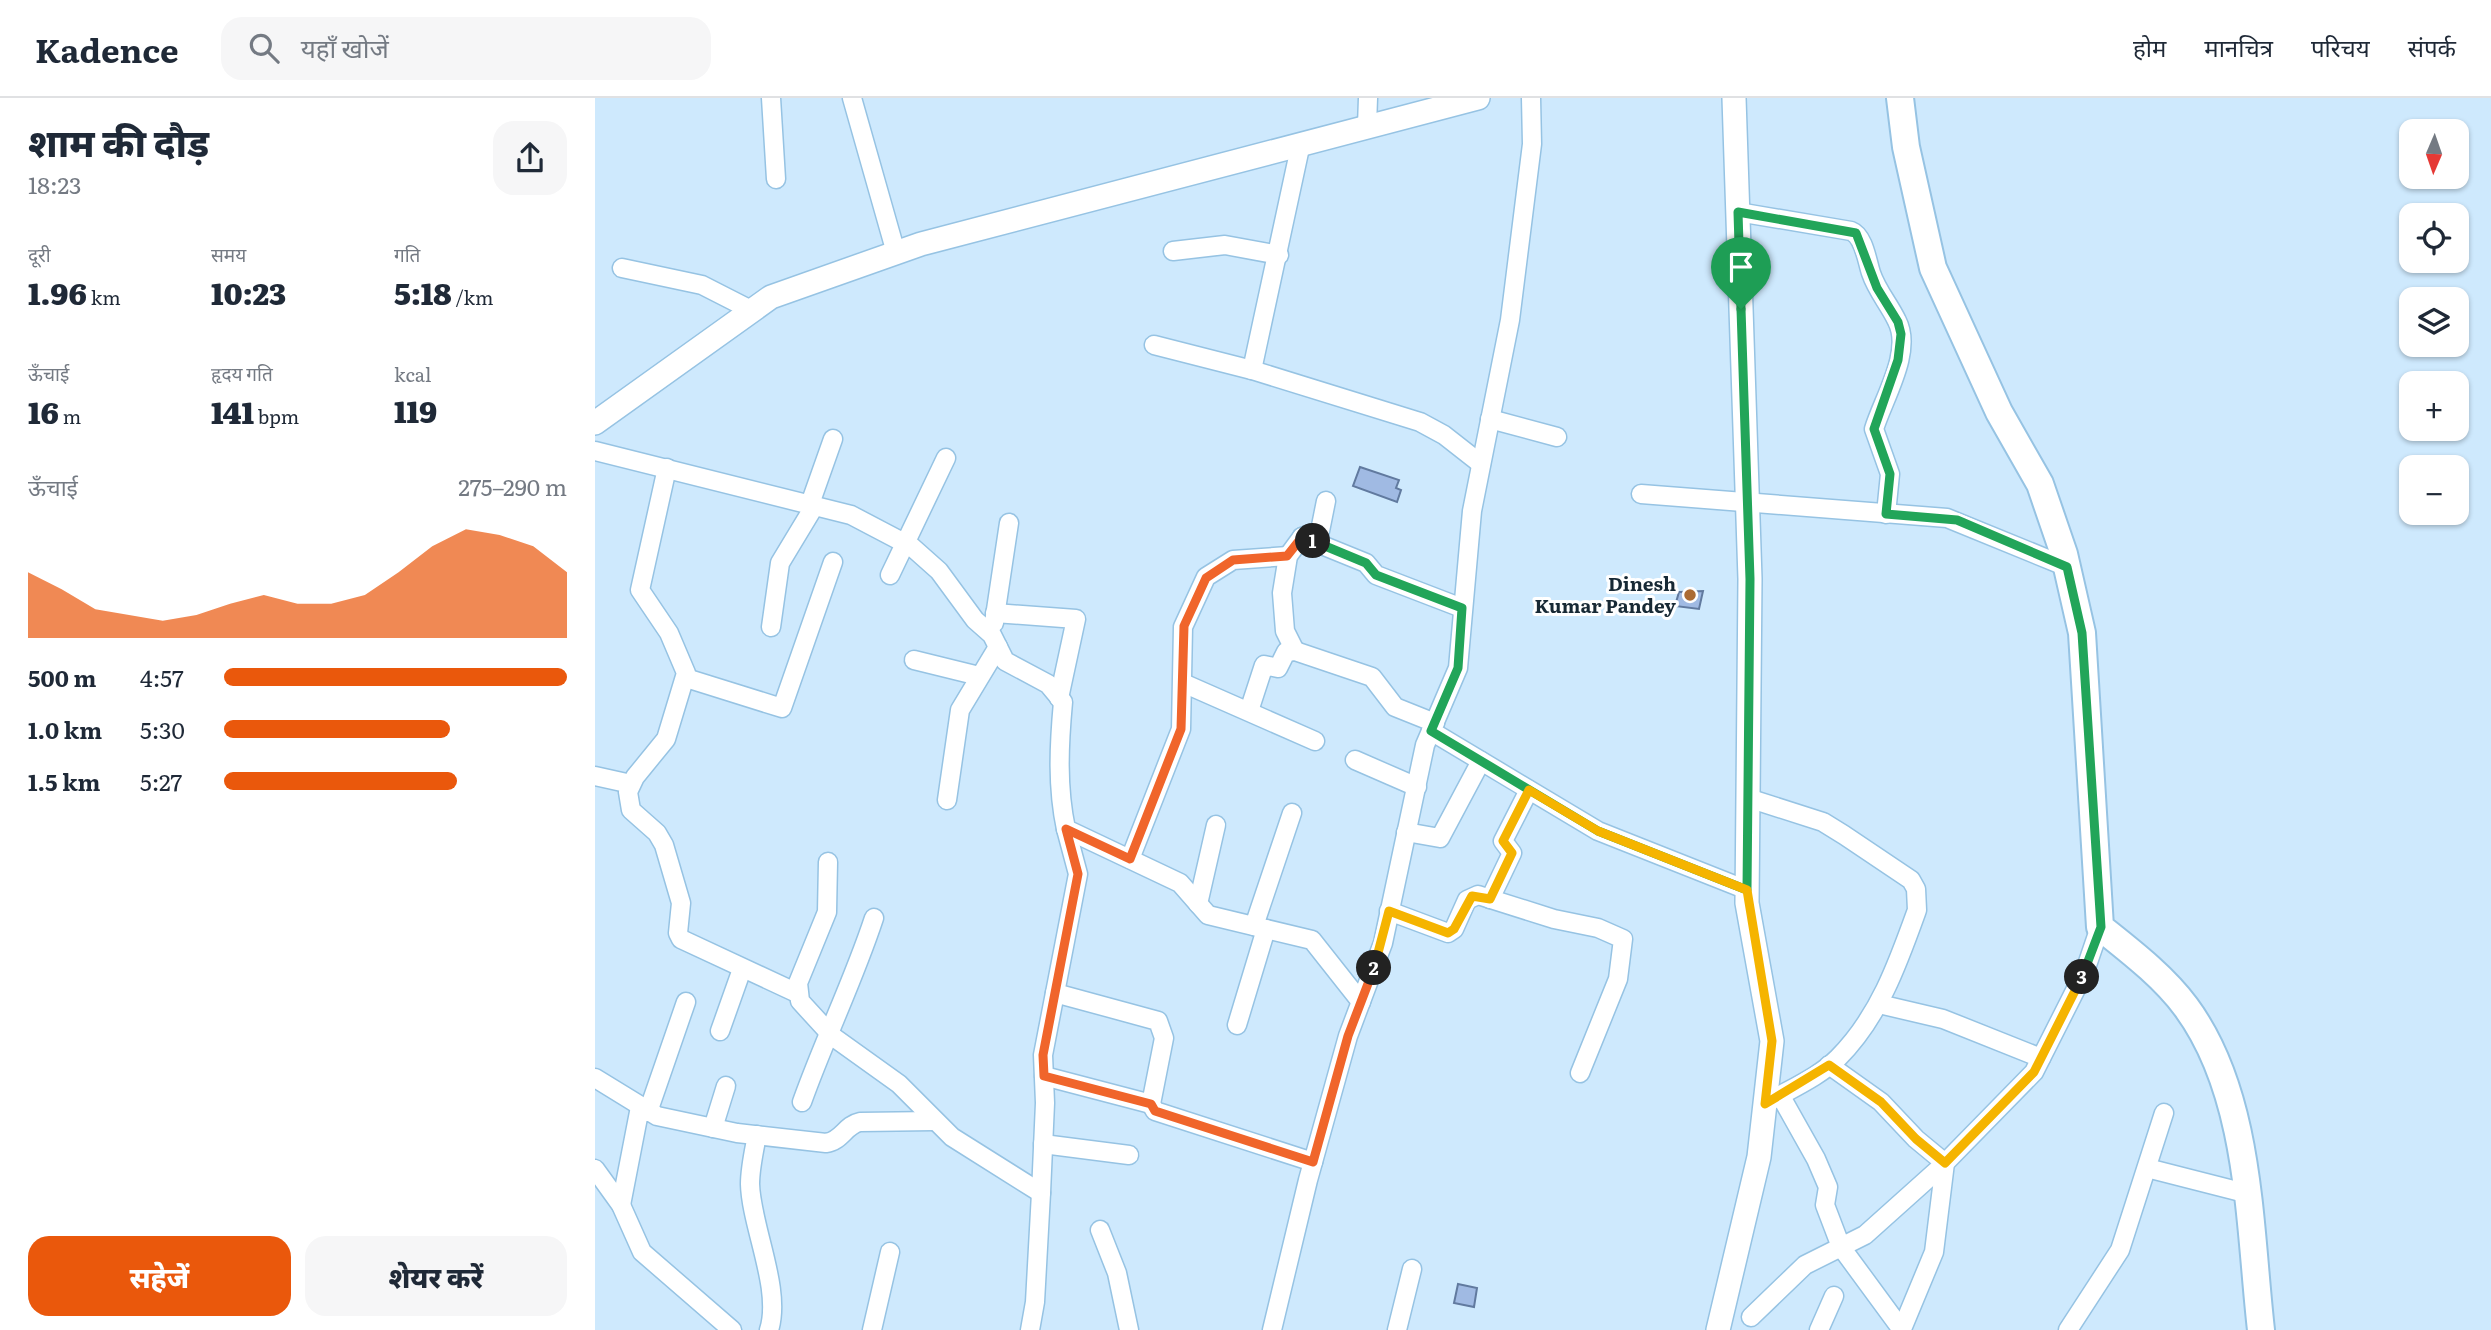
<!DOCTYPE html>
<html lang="hi">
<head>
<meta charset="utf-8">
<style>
  body { margin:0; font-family:Literata,"Noto Sans Devanagari",serif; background:#f6f6f7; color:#1f2937; height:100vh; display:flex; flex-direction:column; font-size:26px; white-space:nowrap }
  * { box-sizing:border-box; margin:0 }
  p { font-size:23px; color:#747a83 }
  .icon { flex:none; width:38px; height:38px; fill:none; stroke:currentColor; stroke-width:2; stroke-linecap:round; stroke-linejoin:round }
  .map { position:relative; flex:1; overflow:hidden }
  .details { display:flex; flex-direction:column; background:#fff; width:595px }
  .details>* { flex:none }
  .needle { width:46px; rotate:182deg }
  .controls { position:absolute; left:1804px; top:21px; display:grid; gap:14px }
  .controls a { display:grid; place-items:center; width:70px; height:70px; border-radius:14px; background:#fff; box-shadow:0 2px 5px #0004; font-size:35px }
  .pin { position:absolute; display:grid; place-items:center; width:60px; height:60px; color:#fff; margin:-72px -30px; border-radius:50% 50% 50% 0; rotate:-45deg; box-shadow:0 0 7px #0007 }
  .pin .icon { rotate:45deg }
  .km { position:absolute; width:35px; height:35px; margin:-18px; border-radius:50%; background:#222; color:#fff; font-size:19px; line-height:35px; text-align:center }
  .round { display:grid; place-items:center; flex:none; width:74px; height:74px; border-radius:21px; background:#f6f6f7 }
  .head { display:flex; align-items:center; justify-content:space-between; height:119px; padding:0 28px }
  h1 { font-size:38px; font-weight:800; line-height:52px }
  .metrics { display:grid; grid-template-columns:repeat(3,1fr); gap:10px; height:119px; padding:7px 28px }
  .metrics div { display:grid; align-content:center }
  .metrics b { font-size:30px; font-weight:800 }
  .metrics small { font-size:19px; font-weight:400 }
  .metrics p { font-size:19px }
  .chart { height:196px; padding:14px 28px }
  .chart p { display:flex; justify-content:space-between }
  .chart svg { width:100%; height:126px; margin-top:7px; fill:#ea580c; opacity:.7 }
  .primary-button { display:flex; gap:14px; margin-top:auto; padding:14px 28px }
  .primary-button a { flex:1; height:80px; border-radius:21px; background:#ea580c; color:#fff; font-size:28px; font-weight:800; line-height:80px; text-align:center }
  .primary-button a+a { background:#f6f6f7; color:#1f2937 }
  ul { padding:0 28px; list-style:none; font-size:23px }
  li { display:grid; grid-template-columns:112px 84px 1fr; align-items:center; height:52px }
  li i { height:18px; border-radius:9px; background:#ea580c }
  header { display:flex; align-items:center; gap:42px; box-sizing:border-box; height:98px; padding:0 35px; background:#fff; border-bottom:2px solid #e0e1e3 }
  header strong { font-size:33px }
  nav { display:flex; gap:38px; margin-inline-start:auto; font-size:24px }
  .search { width:490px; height:63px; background:#f6f6f7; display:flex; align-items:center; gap:18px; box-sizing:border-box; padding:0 24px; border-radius:21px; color:#747a83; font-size:26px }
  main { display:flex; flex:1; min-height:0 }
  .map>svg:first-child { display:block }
</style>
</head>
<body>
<header>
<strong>Kadence</strong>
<div class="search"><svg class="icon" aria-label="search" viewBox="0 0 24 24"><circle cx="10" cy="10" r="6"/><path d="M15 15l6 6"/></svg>यहाँ खोजें</div>
<nav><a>होम</a><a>मानचित्र</a><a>परिचय</a><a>संपर्क</a></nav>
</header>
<main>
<section class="details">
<div class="head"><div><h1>शाम की दौड़</h1><p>18:23</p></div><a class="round"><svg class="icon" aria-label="share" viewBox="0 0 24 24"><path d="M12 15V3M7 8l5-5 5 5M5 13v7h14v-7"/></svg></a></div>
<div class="metrics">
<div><p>दूरी</p><b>1.96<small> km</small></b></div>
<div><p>समय</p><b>10:23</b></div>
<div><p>गति</p><b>5:18<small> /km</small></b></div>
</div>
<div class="metrics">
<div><p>ऊँचाई</p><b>16<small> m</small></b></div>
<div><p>हृदय गति</p><b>141<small> bpm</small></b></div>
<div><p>kcal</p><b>119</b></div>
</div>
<div class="chart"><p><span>ऊँचाई</span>275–290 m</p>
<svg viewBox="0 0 160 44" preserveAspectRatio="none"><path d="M0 44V21L10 27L20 34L30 36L40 38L50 36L60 32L70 29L80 32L90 32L100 29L110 21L120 12L130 6L140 8L150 12L160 21V44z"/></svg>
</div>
<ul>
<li><b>500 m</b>4:57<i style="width:100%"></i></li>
<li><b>1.0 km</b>5:30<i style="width:66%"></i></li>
<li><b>1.5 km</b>5:27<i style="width:68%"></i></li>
</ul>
<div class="primary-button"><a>सहेजें</a><a>शेयर करें</a></div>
</section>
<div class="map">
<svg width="1896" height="1232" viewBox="0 0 1896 1232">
  <rect width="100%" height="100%" fill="#cee9fd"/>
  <g fill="#a0bae3" stroke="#617a9f" stroke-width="2">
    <path d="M765,369L804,382L801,390L806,392L802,404L758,388Z"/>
    <path d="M1108,493L1104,511L1080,508L1084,494Z"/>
    <path d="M863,1186L882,1190L879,1209L859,1205Z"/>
  </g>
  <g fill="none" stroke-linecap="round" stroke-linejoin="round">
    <defs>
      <g id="minor">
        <path d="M176,0L181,81"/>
        <path d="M257,0L301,155"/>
        <path d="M772,28L773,0"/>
        <path d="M1143,114L1256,133C1269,138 1272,163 1276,175C1282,193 1294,206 1302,223C1318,254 1288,301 1279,331L1295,376L1291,416"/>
        <path d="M578,153L630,147L684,157"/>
        <path d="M27,170L107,187L158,213"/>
        <path d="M559,247L657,272L825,324L849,337L886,366"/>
        <path d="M657,272L706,45"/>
        <path d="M895,321L962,339"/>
        <path d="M0,353L256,417L317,449L344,473L380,522L397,537L410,563L453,586L468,604C464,647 462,689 471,731L585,785L613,817L717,842L766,904"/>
        <path d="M72,370L45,492L74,535L91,575L71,641L40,679L33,694L36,712L62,735L69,747L86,805L83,835L86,841L202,895"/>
        <path d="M1046,396L1352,420L1472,469"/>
        <path d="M215,406L238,341"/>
        <path d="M707,439L771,465L781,477L867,510"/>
        <path d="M295,477L351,360"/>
        <path d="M400,515L481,521L464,600"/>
        <path d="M399,525L414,425"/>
        <path d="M176,529L185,465L220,407"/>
        <path d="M700,553L690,533L687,495L693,458L707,439L725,433L731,403"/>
        <path d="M319,562L384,578"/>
        <path d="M91,580L187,610L238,464"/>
        <path d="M588,585L720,643"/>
        <path d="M654,613L669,567L683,570L691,554L700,553L777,579L800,609L840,625"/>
        <path d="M836,633L1003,733L1152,792"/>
        <path d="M760,662L822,689"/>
        <path d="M0,678L36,686"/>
        <path d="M1153,700L1228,724L1249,737L1316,782L1321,791L1322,812C1303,865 1284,919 1243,960C1224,979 1193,992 1170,1006"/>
        <path d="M352,702L365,612L403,549"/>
        <path d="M811,734L845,740L886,663"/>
        <path d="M535,761L586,631L588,529L611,479L638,462L693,458"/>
        <path d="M233,764L232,814L203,885L205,903L237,938L304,986L357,1039L446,1095"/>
        <path d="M895,801L917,755L908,743L934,692"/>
        <path d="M603,806L621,727"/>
        <path d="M794,813L853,835L859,831L872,802L883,797L959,821L1003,830L1028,841L1023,881L985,975"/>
        <path d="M659,828L697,715"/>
        <path d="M460,895L563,923L569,940L556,1006L560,1013L718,1064"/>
        <path d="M1284,906L1348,921L1446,960"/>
        <path d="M642,927L671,831"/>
        <path d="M125,933L147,871"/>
        <path d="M1234,967L1286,1004L1321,1041L1350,1065L1339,1154L1307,1231"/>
        <path d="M449,978L556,1006"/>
        <path d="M0,980L62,1018L142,1035L231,1045C247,1043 250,1027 265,1024L339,1023"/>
        <path d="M1185,997L1221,1061L1233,1089L1230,1107L1246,1149L1307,1232"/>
        <path d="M207,1004C229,942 258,884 279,820"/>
        <path d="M53,1014L91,904"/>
        <path d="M118,1030L131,988"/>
        <path d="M162,1037C159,1053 155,1070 155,1086C156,1128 187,1191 174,1232"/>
        <path d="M448,1046L534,1057"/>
        <path d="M1552,1070L1650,1095"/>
        <path d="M0,1071L26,1107L47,1154L137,1232"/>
        <path d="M26,1107L45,1009"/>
        <path d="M505,1132L522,1175L534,1232"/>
        <path d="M1156,1219L1210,1167L1270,1137L1347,1068L1439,974L1490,873L1505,829"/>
        <path d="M277,1232L295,1154"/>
        <path d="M435,1232L440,1204L446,1095L450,1005L448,957L483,776L471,731"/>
        <path d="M677,1232L713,1082L753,938L788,845L830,647L863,570L877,413L915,222L937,46L936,0"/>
        <path d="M802,1232L817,1171"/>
        <path d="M1224,1232L1239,1198"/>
        <path d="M1473,1232L1525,1152L1569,1015"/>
      </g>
      <g id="tertiary">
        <path d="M0,325L176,199L326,146L883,0"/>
        <path d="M1123,1232L1164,1059L1177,943L1152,805L1155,481L1139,0"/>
      </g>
      <path id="secondary" d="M1305,0L1311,49L1338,170L1404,314L1445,386L1469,456L1487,535L1505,829C1535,853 1568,878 1591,909C1656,997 1654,1127 1666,1232"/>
    </defs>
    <use href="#minor" stroke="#96c3e3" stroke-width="21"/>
    <use href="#tertiary" stroke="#96c3e3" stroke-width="26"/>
    <use href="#secondary" stroke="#96c3e3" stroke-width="30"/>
    <use href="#minor" stroke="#fff" stroke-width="18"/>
    <use href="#tertiary" stroke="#fff" stroke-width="23"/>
    <use href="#secondary" stroke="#fff" stroke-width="26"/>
  </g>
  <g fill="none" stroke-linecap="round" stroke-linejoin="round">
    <defs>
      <path id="split-1" d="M718,443L771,465L781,477L867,510L863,570L836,633L1003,733L1152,792L1155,481L1146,211"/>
      <path id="split-2" d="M718,443L707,439L692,458L638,462L611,480L589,528L586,631L535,761L471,731L483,776L448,957L449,978L556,1006L560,1013L718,1064L753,938L779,870"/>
      <path id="split-3" d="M779,870L794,813L853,835L859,831L877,798L895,801L917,755L908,743L934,692L1003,733L1152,792L1177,943L1170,1006L1234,967L1286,1004L1321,1041L1350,1065L1439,974L1487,879"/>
      <path id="split-4" d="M1146,211L1143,114L1261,135L1282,190L1303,224L1306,236L1303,262L1279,331L1295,376L1291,416L1362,422L1472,469L1487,535L1506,829L1487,879"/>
    </defs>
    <use href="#split-1" stroke="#fff" stroke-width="14"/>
    <use href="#split-2" stroke="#fff" stroke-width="14"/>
    <use href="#split-3" stroke="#fff" stroke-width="14"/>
    <use href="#split-4" stroke="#fff" stroke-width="14"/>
    <use href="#split-1" stroke="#22a559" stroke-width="9"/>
    <use href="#split-2" stroke="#f0652b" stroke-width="9"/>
    <use href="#split-3" stroke="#f5b400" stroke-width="9"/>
    <use href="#split-4" stroke="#22a559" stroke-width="9"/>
  </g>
  <circle fill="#ab6b34" stroke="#fff" stroke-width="2.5" cx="1095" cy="497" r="7"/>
  <g text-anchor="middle" stroke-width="6" stroke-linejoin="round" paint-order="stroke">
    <g font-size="19" font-weight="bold" fill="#172935" stroke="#fff" text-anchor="end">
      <text x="1081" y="493">Dinesh<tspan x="1081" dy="22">Kumar Pandey</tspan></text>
    </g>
  </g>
</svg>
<div class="controls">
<a><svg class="needle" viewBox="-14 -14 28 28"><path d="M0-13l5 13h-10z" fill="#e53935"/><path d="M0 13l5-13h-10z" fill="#747a83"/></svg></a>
<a><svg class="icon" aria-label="locate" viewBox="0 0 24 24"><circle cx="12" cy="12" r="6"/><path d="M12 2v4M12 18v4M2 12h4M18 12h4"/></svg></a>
<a><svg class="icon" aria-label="layers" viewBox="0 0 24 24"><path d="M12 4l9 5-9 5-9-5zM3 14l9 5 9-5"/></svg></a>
<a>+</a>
<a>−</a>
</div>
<div class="pin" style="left:1146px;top:211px;background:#1e9e55"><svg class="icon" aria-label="arrive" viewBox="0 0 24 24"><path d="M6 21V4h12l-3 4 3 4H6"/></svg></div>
<b class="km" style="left:718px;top:443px">1</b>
<b class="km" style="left:779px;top:870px">2</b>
<b class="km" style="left:1487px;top:879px">3</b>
</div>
</main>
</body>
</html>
